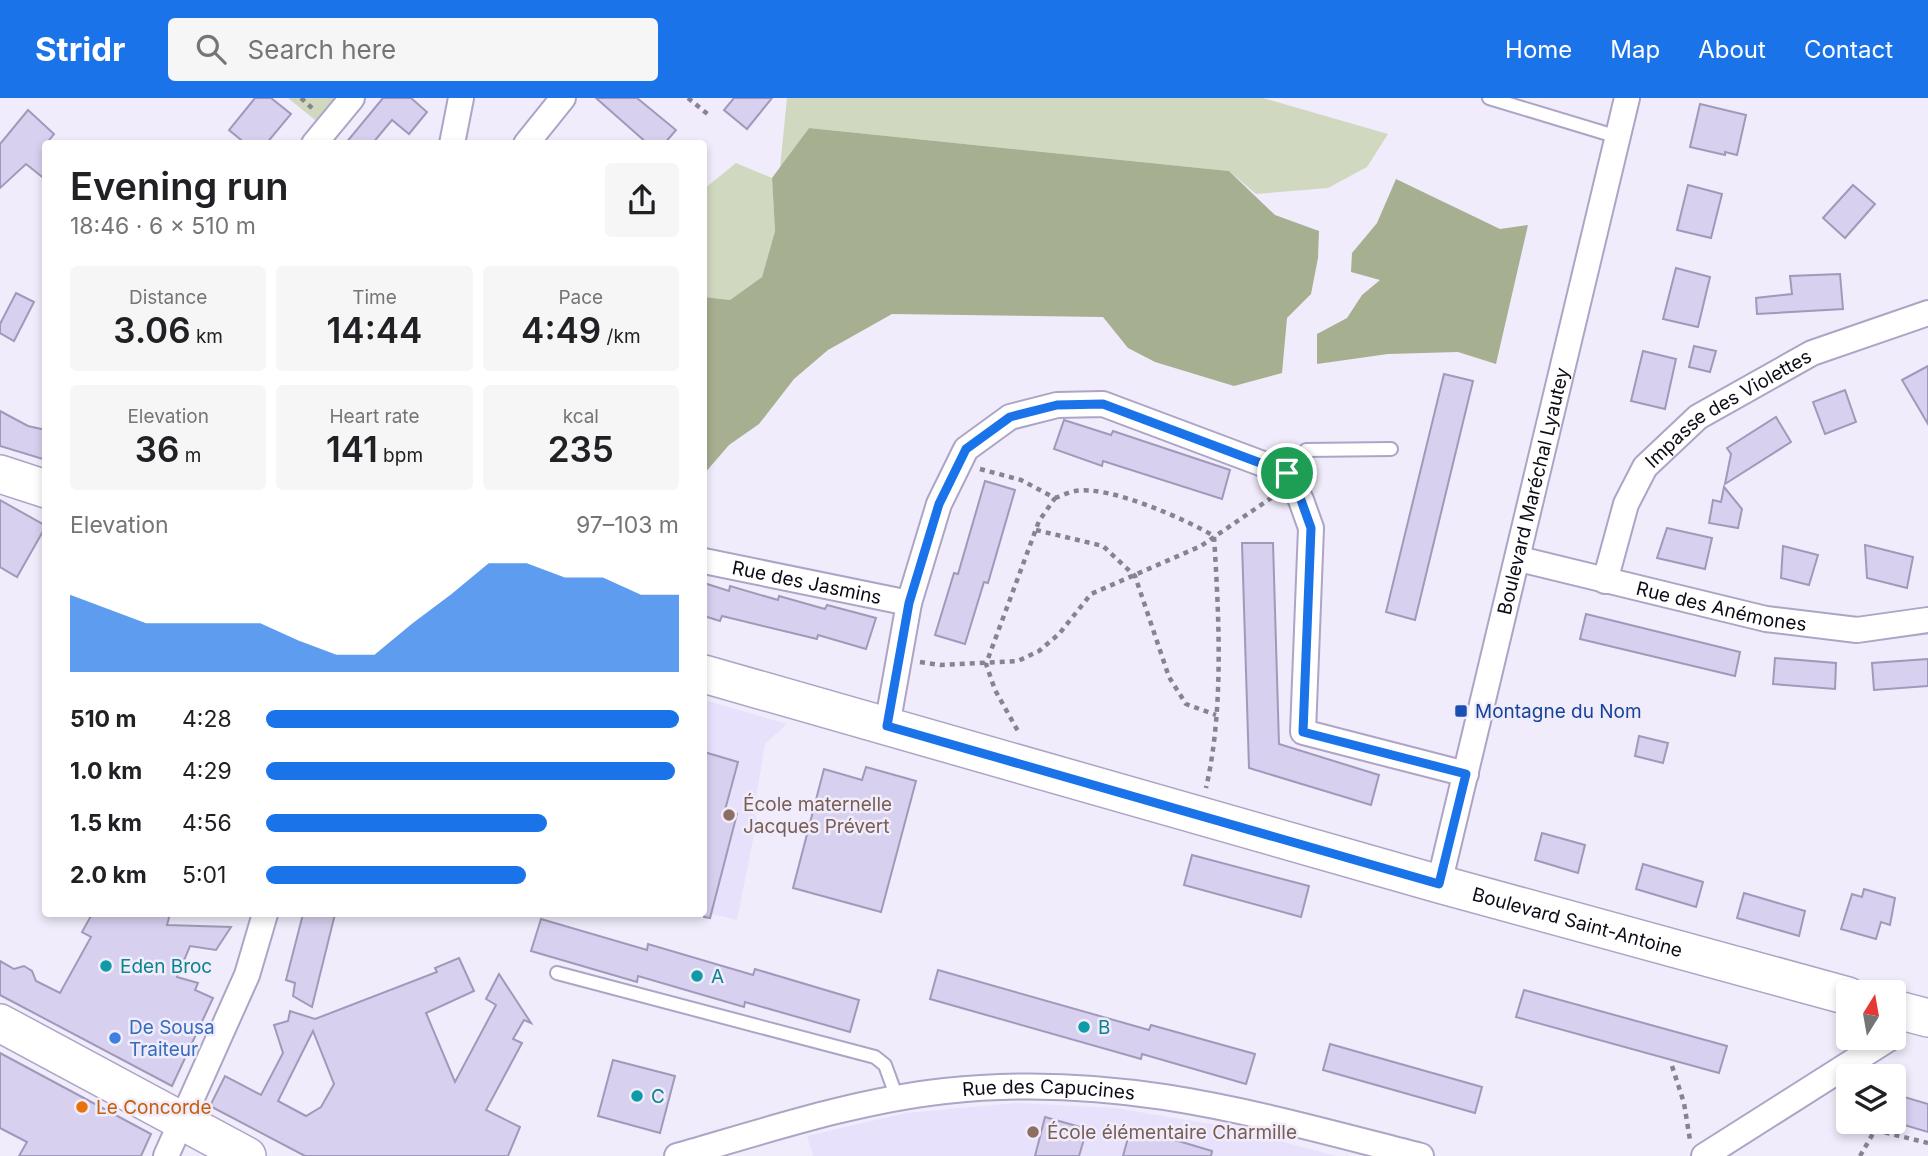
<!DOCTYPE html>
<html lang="en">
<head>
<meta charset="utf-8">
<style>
  body { margin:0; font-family:Inter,sans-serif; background:#f6f6f6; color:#202124; height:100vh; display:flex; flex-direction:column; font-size:26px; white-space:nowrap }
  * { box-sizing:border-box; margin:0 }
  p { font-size:23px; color:#757577 }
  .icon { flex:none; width:38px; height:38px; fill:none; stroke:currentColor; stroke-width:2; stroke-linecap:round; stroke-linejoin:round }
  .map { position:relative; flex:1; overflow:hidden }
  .panel { position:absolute; left:42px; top:42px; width:665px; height:777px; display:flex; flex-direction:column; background:#fff; border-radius:7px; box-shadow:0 4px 10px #0003 }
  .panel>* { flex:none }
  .needle { width:46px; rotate:11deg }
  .tools { position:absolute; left:1836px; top:882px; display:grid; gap:14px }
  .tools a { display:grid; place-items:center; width:70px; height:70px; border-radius:7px; background:#fff; box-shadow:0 4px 10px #0003; font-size:35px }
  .pin { position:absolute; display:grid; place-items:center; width:60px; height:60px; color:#fff; margin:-30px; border:4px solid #fff; border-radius:50%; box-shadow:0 2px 7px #0007 }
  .round { display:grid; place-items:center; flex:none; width:74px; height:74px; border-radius:7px; background:#f6f6f6 }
  .head { display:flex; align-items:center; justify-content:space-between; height:119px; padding:0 28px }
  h1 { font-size:38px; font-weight:600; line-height:52px }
  .figures { display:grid; grid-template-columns:repeat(3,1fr); gap:10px; height:119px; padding:7px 28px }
  .figures div { display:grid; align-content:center; border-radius:7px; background:#f6f6f6; text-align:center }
  .figures b { font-size:35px; font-weight:600 }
  .figures small { font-size:19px; font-weight:400 }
  .figures p { font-size:19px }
  .chart { height:196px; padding:14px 28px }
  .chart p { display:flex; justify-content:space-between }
  .chart svg { width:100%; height:126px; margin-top:7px; fill:#1a73e8; opacity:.7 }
  ul { padding:0 28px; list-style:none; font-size:23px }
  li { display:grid; grid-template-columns:112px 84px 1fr; align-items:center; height:52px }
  li i { height:18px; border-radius:9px; background:#1a73e8 }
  header { display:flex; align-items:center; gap:42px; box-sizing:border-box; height:98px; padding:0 35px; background:#1a73e8; color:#fff }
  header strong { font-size:33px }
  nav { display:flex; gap:38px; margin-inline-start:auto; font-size:24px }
  .search { width:490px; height:63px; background:#f6f6f6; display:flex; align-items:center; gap:18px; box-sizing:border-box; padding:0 24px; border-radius:7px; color:#757577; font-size:26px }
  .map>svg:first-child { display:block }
</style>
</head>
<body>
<header>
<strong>Stridr</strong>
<div class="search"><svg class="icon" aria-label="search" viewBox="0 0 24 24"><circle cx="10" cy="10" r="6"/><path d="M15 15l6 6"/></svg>Search here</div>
<nav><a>Home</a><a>Map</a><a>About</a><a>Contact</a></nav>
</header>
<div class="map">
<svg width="1928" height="1058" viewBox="0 0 1928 1058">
  <rect width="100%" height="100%" fill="#f0ecfb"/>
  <g fill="#e7e1fb">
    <path d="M704,602L787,626L765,646L754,712L757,722L737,822L704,814Z"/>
    <path d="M1017,1005L1115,1010L1228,1029L1336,1058H813L807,1038L906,1015Z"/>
  </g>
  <g fill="#d1d8c0">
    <path d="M288,0H339L320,26Z"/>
    <path d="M787,0H1263L1388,36L1367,69L1328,90L1256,96L1229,73L809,30L780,70Z"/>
    <path d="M736,65L772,80L775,133L762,179L730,202L704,199V91Z"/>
  </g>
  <g fill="#a7af91">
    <path d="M809,30L1229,73L1275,117L1319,133L1318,160L1311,196L1287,220L1282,275L1234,288L1155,264L1128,250L1103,219L892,216L828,252L794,281L759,326L729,347L704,376V199L730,202L762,179L775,133L772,80Z"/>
    <path d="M1396,81L1500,131L1528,127L1496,266L1458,254L1388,256L1317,266V236L1347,220L1362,197L1380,182L1351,174L1352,155L1377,125Z"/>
  </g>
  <g fill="#d7d0ef" stroke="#a099ba" stroke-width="2" fill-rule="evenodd">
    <path d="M255,0H271L291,16L266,46H246L229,32Z"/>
    <path d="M383,0H411L427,14L409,36L392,22L372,46H345Z"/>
    <path d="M596,0H637L676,32L664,46H648Z"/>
    <path d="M734,0H772L747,31L724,12Z"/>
    <path d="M1700,6L1746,17L1737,57L1725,54V57L1690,49Z"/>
    <path d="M28,12L54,36L46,46V82L26,66L0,90V46Z"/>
    <path d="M1688,87L1722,96L1711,140L1677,132Z"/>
    <path d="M1853,87L1875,106L1845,140L1823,120Z"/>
    <path d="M1676,170L1710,179L1698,229L1663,221Z"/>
    <path d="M1840,176L1843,211L1757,216L1756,200L1792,196L1790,178Z"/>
    <path d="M16,195L34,204L14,243L0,235V226Z"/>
    <path d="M1694,248L1716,253L1710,274L1689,269Z"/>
    <path d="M1643,253L1676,261L1665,311L1631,303Z"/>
    <path d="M1928,268V326L1902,282Z"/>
    <path d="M1444,276L1473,283L1415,522L1386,514Z"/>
    <path d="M1845,292L1856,324L1825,336L1813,304Z"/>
    <path d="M0,313L28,328L46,332V362L0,348Z"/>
    <path d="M1776,319L1791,344L1725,386L1731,356L1727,350Z"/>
    <path d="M1064,322L1111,337L1113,333L1230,372L1222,401L1103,363L1102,368L1054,351Z"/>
    <path d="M985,383L1015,392L988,485L984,484L965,546L935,537L954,475L958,476Z"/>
    <path d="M1724,389L1742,411L1738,430L1709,425L1713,402L1721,404Z"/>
    <path d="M0,402L46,428L17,479L0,469Z"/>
    <path d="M1667,430L1712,440L1705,471L1657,460Z"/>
    <path d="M1242,445H1273L1279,646L1379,677L1371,707L1249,670Z"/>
    <path d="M1865,447L1913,459L1907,490L1867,480Z"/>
    <path d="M1783,448L1818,457L1809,487L1781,480Z"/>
    <path d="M704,485L729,493L730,488L778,502L779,498L825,511L827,507L876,520L866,551L818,537L817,541L722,518L720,523L704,518Z"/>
    <path d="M1586,516L1740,554L1735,578L1580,541Z"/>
    <path d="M1775,560L1836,565L1835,591L1773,586Z"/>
    <path d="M1928,561V588L1874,592L1872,565Z"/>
    <path d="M1639,638L1668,645L1663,665L1635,658Z"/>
    <path d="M704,654L738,664L725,712L737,716L710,820L704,819Z"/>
    <path d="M866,669L916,683L881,814L793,790L824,671L862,682Z"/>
    <path d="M1542,735L1585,747L1578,775L1535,762Z"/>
    <path d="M1192,757L1309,788L1301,819L1184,787Z"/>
    <path d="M1643,766L1703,784L1696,809L1636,791Z"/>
    <path d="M1864,791L1895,800L1890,827L1881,824L1876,841L1841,831L1852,796L1862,799Z"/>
    <path d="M1744,795L1805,813L1799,838L1737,820Z"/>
    <path d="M92,816H170L167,827L231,829L216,852L190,848L177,879L198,885L195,892L213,900L172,988L0,897V863L14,871L24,868L32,873L36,883L60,895L91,839L82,834Z"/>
    <path d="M303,816H335L312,909L293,898L295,885L286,882Z"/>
    <path d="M541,821L647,852L648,846L753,877L755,871L859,902L850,934L745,904L744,909L638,878L637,884L531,853Z"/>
    <path d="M459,860L474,893L426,915L455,984L496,907L486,901L499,876L531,925L524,922L513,941L522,945L486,1012L520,1029L508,1058H305L210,1008L225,978L261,997L283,955L274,927L288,923L290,913L315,921L437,874L435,870ZM313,933L334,986L321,1009L306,1018L278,1003Z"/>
    <path d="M938,872L1149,932L1151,927L1255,956L1246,986L1142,956L1141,961L930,901Z"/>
    <path d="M1524,892L1727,948L1719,975L1516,919Z"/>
    <path d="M1330,946L1482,989L1475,1015L1323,972Z"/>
    <path d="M0,955L151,1036L141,1058H19L27,1044L0,1030Z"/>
    <path d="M613,962L675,978L660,1035L598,1018Z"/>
    <path d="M1894,996L1928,1006V1034L1894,1024Z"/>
    <path d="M1045,1019L1087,1031L1079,1058H1035Z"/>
    <path d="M1131,1029L1212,1053L1211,1058H1123Z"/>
  </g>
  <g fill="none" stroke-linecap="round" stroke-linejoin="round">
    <defs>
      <g id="lane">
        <path d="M1489,0L1618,39"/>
        <path d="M1287,375L1306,352L1391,351"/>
        <path d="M557,875L875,959L885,967L897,1000"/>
      </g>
      <g id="street">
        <path d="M314,46L352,0"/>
        <path d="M452,46L461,0"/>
        <path d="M526,46L563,0"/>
        <path id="s1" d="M1519,461L1766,521L1857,532L1928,522"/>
        <path id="s2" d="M704,463L909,505L939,406L966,351L1010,319L1057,307L1103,306L1287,375L1301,402L1311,430L1303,634L1466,676"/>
        <path id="s3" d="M1605,483L1626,406L1645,369L1698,319L1812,255L1928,215"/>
        <path d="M887,628L909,505"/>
        <path id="s4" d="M1439,786L1627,0"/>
        <path d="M166,1058L247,877L265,816"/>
        <path id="s5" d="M677,1058C765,1033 854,1003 945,993C1118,974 1256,1016 1421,1058"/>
        <path d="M1704,1058L1890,940"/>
      </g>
      <g id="secondary">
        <path d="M0,376L46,391"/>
        <path id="s6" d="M704,576L1439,786L1848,898"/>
        <path d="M1894,911L1928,920"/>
        <path d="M0,925L247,1058"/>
      </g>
    </defs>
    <use href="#lane" stroke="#ada4c6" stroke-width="16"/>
    <use href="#street" stroke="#ada4c6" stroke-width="28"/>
    <use href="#secondary" stroke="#ada4c6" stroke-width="40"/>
    <g stroke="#878491" stroke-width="4.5" stroke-dasharray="5 5" stroke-linecap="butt">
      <path d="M301,0L313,11"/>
      <path d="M688,0L710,18"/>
      <path d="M980,371L1021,382L1055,400L1039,423L986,566L995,592L1019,635"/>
      <path d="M1055,400C1061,398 1069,394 1075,393C1109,387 1185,421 1214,438C1219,519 1224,612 1206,690"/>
      <path d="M1036,432L1103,448L1135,478L1169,579L1186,606L1216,617"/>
      <path d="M920,564L940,567L1018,563L1039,553L1059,536L1091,496L1201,448L1274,398"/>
      <path d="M1672,968L1684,1005L1690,1042"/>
      <path d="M1875,1032L1928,1045"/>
      <path d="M1860,1058L1875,1032L1868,1024"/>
    </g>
    <use href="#lane" stroke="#fff" stroke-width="12"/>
    <use href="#street" stroke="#fff" stroke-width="24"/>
    <use href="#secondary" stroke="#fff" stroke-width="37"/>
  </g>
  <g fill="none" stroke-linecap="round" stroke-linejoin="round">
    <defs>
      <path id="route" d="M1103,306L1287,375L1301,402L1311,430L1303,634L1466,676L1439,786L887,628L909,505L939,406L966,351L1010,319L1057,307Z"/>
    </defs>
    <use href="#route" stroke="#fff" stroke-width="14"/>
    <use href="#route" stroke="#1a73e8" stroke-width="9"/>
  </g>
  <rect fill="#1a4fb4" stroke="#f0ecfb" stroke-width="2.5" x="1454" y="606" width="14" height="14" rx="3.5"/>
  <g fill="#8d6e63" stroke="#f0ecfb" stroke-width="2.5">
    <circle cx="729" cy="717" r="7"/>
    <circle cx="1033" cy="1034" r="7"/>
  </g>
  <g fill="#0f9aa8" stroke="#f0ecfb" stroke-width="2.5">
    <circle cx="106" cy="868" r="7"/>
    <circle cx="697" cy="878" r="7"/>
    <circle cx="1084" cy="929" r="7"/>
    <circle cx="637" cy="998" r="7"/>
  </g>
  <circle fill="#3f7fe0" stroke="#f0ecfb" stroke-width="2.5" cx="115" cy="940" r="7"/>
  <circle fill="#e8710a" stroke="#f0ecfb" stroke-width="2.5" cx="82" cy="1009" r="7"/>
  <g text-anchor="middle" stroke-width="5" stroke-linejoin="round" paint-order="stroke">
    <g font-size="19" fill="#0e0b16" stroke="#f0ecfb">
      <text dy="7" stroke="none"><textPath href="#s3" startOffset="224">Impasse des Violettes</textPath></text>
      <text dy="7" stroke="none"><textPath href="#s4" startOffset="404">Boulevard Maréchal Lyautey</textPath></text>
      <text dy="7" stroke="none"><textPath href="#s2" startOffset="105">Rue des Jasmins</textPath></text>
      <text dy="7" stroke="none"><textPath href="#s1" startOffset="208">Rue des Anémones</textPath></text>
      <text dy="7" stroke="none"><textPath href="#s6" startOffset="908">Boulevard Saint-Antoine</textPath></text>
      <text dy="7" stroke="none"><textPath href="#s5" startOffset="380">Rue des Capucines</textPath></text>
    </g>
    <g font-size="19" fill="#164399" stroke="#f0ecfb" text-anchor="start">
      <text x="1475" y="620">Montagne du Nom</text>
    </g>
    <g font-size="19" fill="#785e54" stroke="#f0ecfb" text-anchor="start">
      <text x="743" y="713">École maternelle<tspan x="743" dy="22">Jacques Prévert</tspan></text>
      <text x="1047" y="1041">École élémentaire Charmille</text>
    </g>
    <g font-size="19" fill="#0d838f" stroke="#f0ecfb" text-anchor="start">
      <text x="120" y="875">Eden Broc</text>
      <text x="711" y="885">A</text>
      <text x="1098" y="936">B</text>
      <text x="651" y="1005">C</text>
    </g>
    <g font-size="19" fill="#366cbe" stroke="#f0ecfb" text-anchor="start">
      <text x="129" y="936">De Sousa<tspan x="129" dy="22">Traiteur</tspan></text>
    </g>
    <g font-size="19" fill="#c56008" stroke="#f0ecfb" text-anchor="start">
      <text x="96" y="1016">Le Concorde</text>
    </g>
  </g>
</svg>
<div class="tools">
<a><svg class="needle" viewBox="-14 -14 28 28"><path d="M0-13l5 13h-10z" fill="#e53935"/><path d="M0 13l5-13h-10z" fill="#757577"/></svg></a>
<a><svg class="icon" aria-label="layers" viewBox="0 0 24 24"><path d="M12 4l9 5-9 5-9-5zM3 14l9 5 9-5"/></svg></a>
</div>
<div class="pin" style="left:1287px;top:375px;background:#1e9e55"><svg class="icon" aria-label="arrive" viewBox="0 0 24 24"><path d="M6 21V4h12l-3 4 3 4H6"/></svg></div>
<section class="panel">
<div class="head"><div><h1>Evening run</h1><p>18:46 · 6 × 510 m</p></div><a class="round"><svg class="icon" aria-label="share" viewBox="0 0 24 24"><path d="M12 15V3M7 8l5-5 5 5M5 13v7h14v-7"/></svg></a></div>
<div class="figures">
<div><p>Distance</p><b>3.06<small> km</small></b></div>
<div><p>Time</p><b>14:44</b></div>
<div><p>Pace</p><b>4:49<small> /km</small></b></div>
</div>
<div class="figures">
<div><p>Elevation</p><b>36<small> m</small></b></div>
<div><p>Heart rate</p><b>141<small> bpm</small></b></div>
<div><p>kcal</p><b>235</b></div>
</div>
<div class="chart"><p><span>Elevation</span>97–103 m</p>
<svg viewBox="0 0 160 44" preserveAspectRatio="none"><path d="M0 44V17L10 22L20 27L30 27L40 27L50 27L60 33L70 38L80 38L90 27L100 17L110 6L120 6L130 11L140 11L150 17L160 17V44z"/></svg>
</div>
<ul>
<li><b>510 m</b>4:28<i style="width:100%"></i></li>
<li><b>1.0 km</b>4:29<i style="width:99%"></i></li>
<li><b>1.5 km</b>4:56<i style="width:68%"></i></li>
<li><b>2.0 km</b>5:01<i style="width:63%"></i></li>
</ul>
</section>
</div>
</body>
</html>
